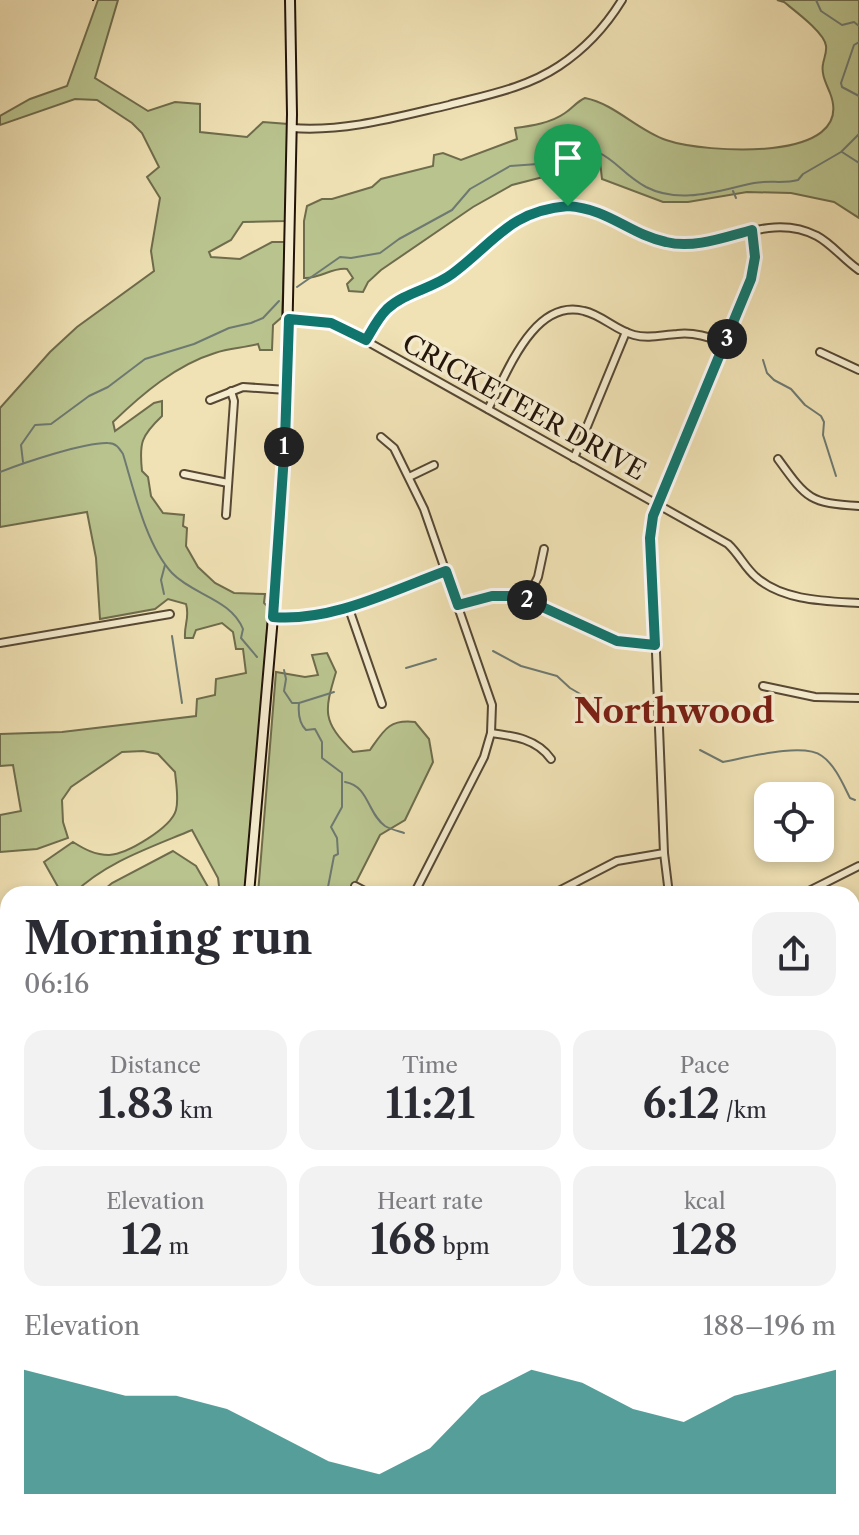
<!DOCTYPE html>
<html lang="en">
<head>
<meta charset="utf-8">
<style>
  body { margin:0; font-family:"Libre Caslon Text",serif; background:#f2f2f3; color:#2b2b33; height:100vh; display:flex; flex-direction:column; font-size:30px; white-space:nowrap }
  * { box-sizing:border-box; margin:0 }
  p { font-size:26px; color:#7c7c81 }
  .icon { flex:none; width:44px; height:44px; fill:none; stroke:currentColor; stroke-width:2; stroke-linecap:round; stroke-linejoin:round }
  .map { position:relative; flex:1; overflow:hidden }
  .panel { position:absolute; left:0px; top:886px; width:860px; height:650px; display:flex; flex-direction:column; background:#fff; border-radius:24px 24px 0 0; box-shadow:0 4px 12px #0003 }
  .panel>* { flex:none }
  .tools { position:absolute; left:754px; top:782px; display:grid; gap:16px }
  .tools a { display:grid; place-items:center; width:80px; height:80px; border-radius:16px; background:#fff; box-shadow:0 4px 12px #0003; font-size:40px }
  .pin { position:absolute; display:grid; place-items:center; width:68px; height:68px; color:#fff; margin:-82px -34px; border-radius:50% 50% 50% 0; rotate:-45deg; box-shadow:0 0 8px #0007 }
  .pin .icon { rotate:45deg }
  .km { position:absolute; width:40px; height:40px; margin:-20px; border-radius:50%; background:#222; color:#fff; font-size:22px; line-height:40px; text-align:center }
  .round { display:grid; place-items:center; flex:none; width:84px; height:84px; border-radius:24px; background:#f2f2f3 }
  .head { display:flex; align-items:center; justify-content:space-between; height:136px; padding:0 24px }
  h1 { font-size:44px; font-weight:700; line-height:60px }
  .figures { display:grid; grid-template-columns:repeat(3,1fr); gap:12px; height:136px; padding:8px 24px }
  .figures div { display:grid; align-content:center; border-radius:20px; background:#f2f2f3; text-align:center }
  .figures b { font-size:40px; font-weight:700 }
  .figures small { font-size:22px; font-weight:400 }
  .figures p { font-size:22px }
  .chart { height:224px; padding:16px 24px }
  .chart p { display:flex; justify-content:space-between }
  .chart svg { width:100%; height:144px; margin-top:8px; fill:#0f766e; opacity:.7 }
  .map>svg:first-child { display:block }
</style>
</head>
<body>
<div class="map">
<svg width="859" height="1535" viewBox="0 0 859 1535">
  <rect width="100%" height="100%" fill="#f0e2b5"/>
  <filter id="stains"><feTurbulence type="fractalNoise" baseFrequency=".0025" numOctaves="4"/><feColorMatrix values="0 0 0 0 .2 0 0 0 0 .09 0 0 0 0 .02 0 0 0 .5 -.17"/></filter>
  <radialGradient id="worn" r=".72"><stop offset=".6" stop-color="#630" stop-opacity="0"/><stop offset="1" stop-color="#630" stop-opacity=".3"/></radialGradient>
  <g fill="#b9c38e" stroke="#6e6c4c" stroke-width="2">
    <path d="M98,0H118L95,78L148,111L175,102L200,104V132L247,137L263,122L288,124L285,221L243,222L231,240L209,252L211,257L240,259L272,242H285L282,317L273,325L272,350H260L258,344C244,348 229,348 215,353C176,365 142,394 113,422L115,431L154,403L162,401V416C141,436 139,443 142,471L148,477L151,496L163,513L184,515L183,526L187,528L186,546L198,567L215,583L234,593L265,594L264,603L269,608L246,894H220L218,878L192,830C149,848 106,862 73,894H62L44,862L73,842C84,849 95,855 109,855C127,854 171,828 176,810C179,799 176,783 175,772L158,754L143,751L122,752L71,787L62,800L63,822L68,838L37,849L0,852V815L21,811L13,765L0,766V734L62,732L196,716L197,699L215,695L216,679L246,673L243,649H236L233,632L222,623L196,630L193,638H185C184,624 190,617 186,604L168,599L155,609L100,619L96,558L87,512L0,527V408L50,352L77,327L154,271L151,251L160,198L147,177L159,167L142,133L132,123L97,100L75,99L0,125V116L30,99L67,86Z"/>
    <path d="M777,0H859V218L834,202L791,193L747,192L688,202H663L602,179L600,161L581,156L565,160L547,176L512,185L473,207L381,270L368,282L363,292L349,291L347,284L353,278L347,269C332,267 320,279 304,278V221L307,206L322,199H332L372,187L381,179L433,166L434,155L443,153L461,160L517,139L515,128C531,126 551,123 565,113C573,108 576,102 585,98C615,104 637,130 666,140C703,153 858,164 830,93C826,83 821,74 823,64C824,58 827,52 826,46C825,33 795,11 784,2Z"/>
    <path d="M327,653L336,672C324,712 322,721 353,752L370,750C384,730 389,719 415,722L429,739L433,762L405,820L380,835L350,894H258L276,672L305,677L318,675L312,655Z"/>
    <path d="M173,851L196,866L212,894H99L112,883Z"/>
    <path d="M0,1109L8,1112V1282L0,1274Z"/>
    <path d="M859,1399V1535H508L507,1528H852V1400Z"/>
    <path d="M378,1528H487V1535H379Z"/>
  </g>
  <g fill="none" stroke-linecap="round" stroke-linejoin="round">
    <g stroke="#6d7971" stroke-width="2">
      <path d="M816,0L821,11L842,25L854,22L859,26"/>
      <path d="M859,42L854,45L841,83L842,87L859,96"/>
      <path d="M842,152L859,163"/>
      <path d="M733,191L736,198"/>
      <path d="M297,287L340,257L351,258L380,253L399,239L452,210L470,189L510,166L552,163L565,147C612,146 613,169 646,187C681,205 719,190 754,183C769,180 784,184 798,180L803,174L841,152L859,134"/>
      <path d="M763,360L767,373L774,380L791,389L805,405L821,416L824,422L823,435L836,476"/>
      <path d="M23,462L21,445L35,425L51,424L89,396L108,387L145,359L194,344L229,328L251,323L263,318L279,301"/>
      <path d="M0,472C23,463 85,442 108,443C116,443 119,448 123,454C134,490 146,545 172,573C193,595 231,599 243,629L241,638L257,657"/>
      <path d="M164,594L161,580L165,565"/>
      <path d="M172,636L182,703"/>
      <path d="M493,651L521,666L557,676L570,688L599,705"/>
      <path d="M406,668L436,659"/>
      <path d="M284,670L286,679L284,691L292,703H299L334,692"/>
      <path d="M299,703C298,713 299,723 306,730L315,729L322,742V758L342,773V807L331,827L337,838L338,854L334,856L328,887L323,894"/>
      <path d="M700,750L723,762C745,758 803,742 822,756C835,765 843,784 850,798L855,800"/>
      <path d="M345,782C369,786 367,813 385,826C390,829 398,831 404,833"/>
      <path d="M737,1535L739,1528"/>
    </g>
    <defs>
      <g id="street">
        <path d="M292,128C346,132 397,117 449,105C487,95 526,88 559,66C585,49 606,26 622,0"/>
        <path d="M289,319L319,320L352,333L728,544C739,554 745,568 756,577C783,601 826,601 859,603"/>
        <path d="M366,340C372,330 377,318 386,310C403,293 430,290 450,276C493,245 516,200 579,207C616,210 642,243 680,244C727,245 771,212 817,236C832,244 844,260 859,270"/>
        <path d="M820,352L859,370"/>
        <path d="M210,400L243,387L287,390"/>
        <path d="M488,409C507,374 533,298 584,311C602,315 615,330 634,335C648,339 662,335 677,334C694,332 709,337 725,343"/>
        <path d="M381,437L394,448L424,509L492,705L491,733L484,757L414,894"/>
        <path d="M574,458L626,332"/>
        <path d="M778,459C807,499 809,503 859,506"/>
        <path d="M184,474L228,483"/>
        <path d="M409,477L434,465"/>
        <path d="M226,515L234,401L231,391"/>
        <path d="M527,600L538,577L544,549"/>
        <path d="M458,605L492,596H511L527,600L617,641L655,645"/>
        <path d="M348,606L382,704"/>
        <path d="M273,617C333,621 391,591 446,571"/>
        <path d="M0,643L170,614"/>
        <path d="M763,686L815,697L859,698"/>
        <path d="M491,733C514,736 537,739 551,759"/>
        <path d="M355,886L370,894"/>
        <path d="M553,894L617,861L664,853"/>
        <path d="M669,894L664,853L651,527L658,504L751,279L755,257L752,230"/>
        <path d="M803,894L859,866"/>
        <path d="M852,1296L859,1294"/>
        <path d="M852,1392L859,1391"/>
        <path d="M33,1528V1535"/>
        <path d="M130,1528L131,1535"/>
        <path d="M252,1528L253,1535"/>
        <path d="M371,1528L372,1535"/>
      </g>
      <g id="secondary">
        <path d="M249,894L278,559L285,440L292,114L290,0"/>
        <path d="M0,1100L8,1103"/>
        <path d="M852,1104L859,1101"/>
        <path d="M852,1114L859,1111"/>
        <path d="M0,1394L8,1392"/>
        <path d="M0,1405L8,1403"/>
      </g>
      <g id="highway">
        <path d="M0,1290L8,1299"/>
        <path d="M0,1311L8,1321"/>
      </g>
    </defs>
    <use href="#street" stroke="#564834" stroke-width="10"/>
    <use href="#secondary" stroke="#231409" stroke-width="12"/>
    <use href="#highway" stroke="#231409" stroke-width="14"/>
    <use href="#street" stroke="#f5eccf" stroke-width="6"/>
    <use href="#secondary" stroke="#f5eccf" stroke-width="8"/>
    <use href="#highway" stroke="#e8c17a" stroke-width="10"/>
    <path stroke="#231409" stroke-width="2" stroke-dasharray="14 14" stroke-linecap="butt" d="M93,1V0"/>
  </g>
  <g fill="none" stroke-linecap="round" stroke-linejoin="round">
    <defs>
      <path id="route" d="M568,206C609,209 629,234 666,242C694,249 725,237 752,230L755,257L751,279L653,516L650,538L655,645L617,641L527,600L511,596H492L458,605L446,571C391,591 332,622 273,617L285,440L289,319L331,323L366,340C372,330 378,318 387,309C405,292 432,289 452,274C494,243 509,211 568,206Z"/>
    </defs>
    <use href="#route" stroke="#fff" stroke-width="16"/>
    <use href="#route" stroke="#0f766e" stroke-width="10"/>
  </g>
  <g text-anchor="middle" stroke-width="7" stroke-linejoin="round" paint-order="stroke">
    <g font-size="26" fill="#231409" stroke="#f5eccf">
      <text transform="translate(524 407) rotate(29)" y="9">CRICKETEER DRIVE</text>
    </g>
    <g font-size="34" font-weight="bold" fill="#7a1f14" stroke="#f5eccf">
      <text x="674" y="723">Northwood</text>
    </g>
  </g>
  <rect width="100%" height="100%" filter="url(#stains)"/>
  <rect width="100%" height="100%" fill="url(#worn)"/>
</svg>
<div class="tools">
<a><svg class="icon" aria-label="locate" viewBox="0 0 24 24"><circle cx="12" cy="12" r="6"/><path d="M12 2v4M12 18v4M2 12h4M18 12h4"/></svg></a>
</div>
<div class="pin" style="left:568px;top:206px;background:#1e9e55"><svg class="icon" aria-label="arrive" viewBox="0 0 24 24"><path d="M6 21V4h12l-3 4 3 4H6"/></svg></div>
<b class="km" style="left:284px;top:447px">1</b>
<b class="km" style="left:527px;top:600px">2</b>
<b class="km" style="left:727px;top:339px">3</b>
<section class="panel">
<div class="head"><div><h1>Morning run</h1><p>06:16</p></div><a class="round"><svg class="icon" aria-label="share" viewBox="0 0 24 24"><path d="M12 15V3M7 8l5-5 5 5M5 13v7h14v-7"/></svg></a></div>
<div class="figures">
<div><p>Distance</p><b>1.83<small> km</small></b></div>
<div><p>Time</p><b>11:21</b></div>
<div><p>Pace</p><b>6:12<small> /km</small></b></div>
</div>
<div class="figures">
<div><p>Elevation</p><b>12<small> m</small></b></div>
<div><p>Heart rate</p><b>168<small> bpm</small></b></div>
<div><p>kcal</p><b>128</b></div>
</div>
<div class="chart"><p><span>Elevation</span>188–196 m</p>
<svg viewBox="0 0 160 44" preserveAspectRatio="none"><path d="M0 44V6L10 10L20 14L30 14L40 18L50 26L60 34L70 38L80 30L90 14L100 6L110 10L120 18L130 22L140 14L150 10L160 6V44z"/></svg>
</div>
</section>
</div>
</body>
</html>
